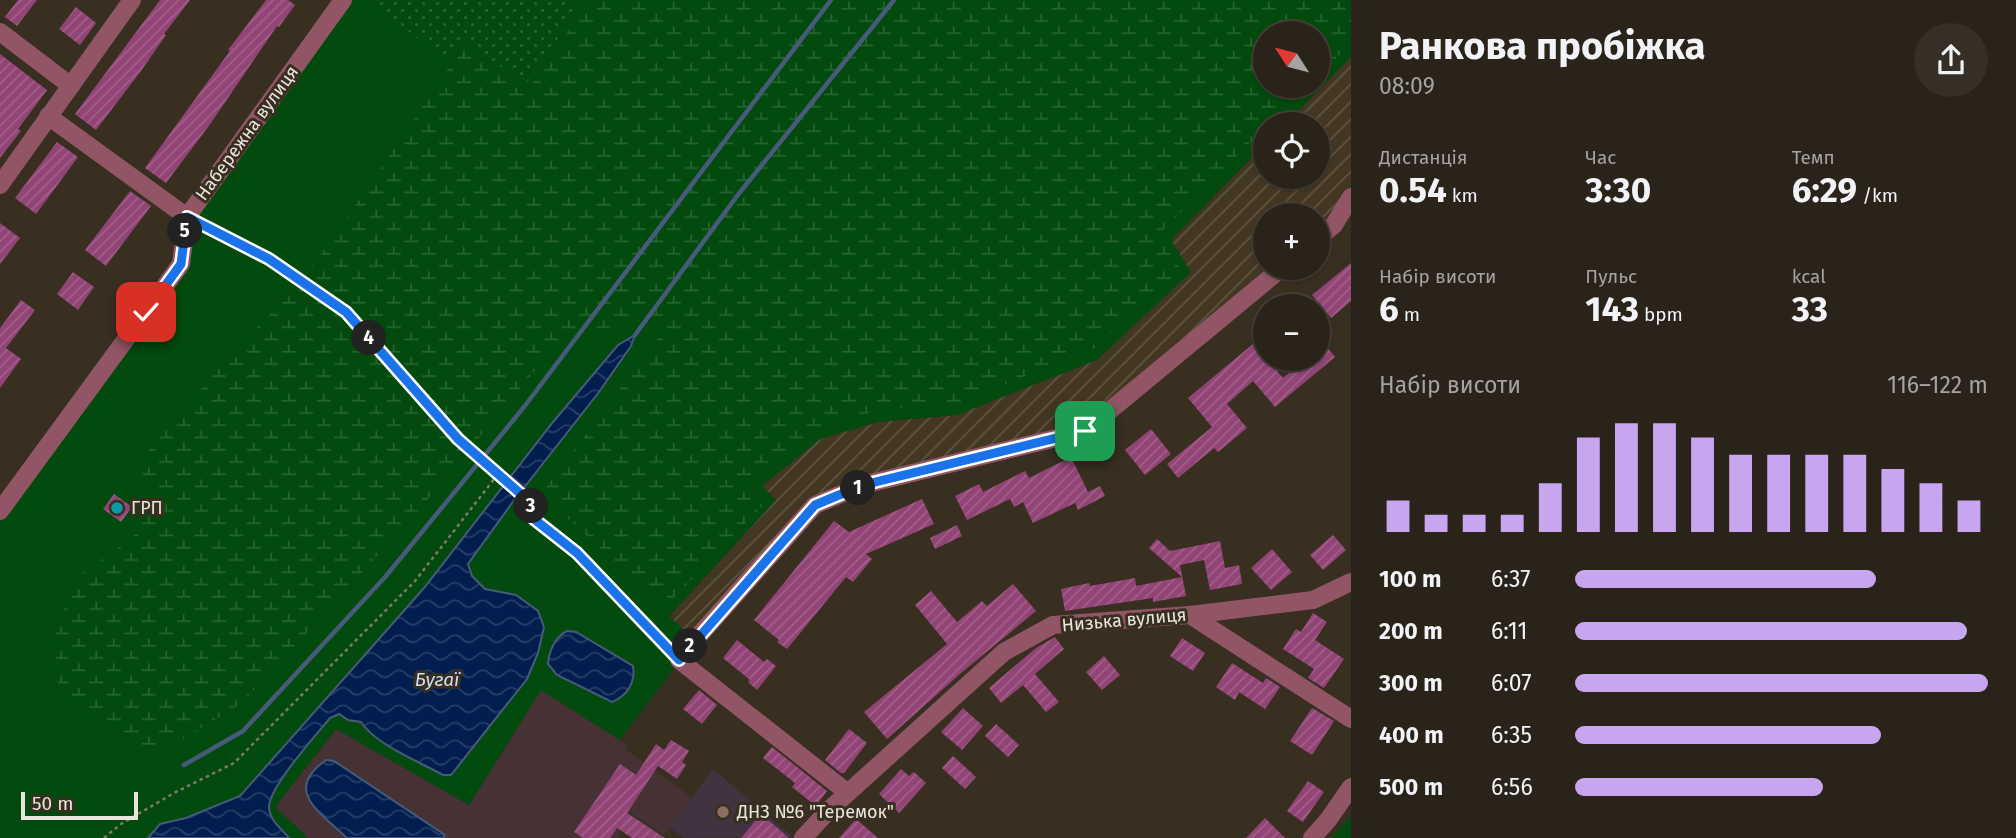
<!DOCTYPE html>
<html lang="uk">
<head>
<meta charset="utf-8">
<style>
  body { margin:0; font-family:"Fira Sans",sans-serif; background:#362f26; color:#f1f3f6; height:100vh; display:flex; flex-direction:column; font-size:26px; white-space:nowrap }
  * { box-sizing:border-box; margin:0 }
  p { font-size:23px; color:#a5a4a2 }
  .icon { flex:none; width:38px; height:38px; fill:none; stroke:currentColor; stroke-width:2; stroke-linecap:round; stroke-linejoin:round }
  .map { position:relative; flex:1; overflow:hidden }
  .sheet { display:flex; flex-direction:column; background:#2a2319; width:665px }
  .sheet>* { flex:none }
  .needle { width:46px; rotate:306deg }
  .tools { position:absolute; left:1253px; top:21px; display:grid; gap:14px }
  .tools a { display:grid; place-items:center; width:77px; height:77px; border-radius:50%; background:#2a2319; box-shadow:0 2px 5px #0004,0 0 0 2px #464038; font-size:35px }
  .scale { position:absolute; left:21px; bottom:18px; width:117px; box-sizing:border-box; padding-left:7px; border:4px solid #ebe6dd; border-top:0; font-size:19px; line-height:24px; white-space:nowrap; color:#ebe6dd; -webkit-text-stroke:5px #382f21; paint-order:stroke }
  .pin { position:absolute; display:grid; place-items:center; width:60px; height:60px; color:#fff; margin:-30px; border-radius:14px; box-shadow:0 4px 10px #0006 }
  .km { position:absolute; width:35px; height:35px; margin:-18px; border-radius:50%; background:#222; color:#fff; font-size:19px; line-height:35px; text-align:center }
  .round { display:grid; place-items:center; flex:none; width:74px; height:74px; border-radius:37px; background:#362f26 }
  .summary { display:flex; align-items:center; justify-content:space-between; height:119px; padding:0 28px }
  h1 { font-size:38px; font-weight:700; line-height:52px }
  .metrics { display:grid; grid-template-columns:repeat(3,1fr); gap:10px; height:119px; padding:7px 28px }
  .metrics div { display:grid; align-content:center }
  .metrics b { font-size:35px; font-weight:700 }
  .metrics small { font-size:19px; font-weight:400 }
  .metrics p { font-size:19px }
  .chart { height:196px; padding:14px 28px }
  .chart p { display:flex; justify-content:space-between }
  .chart svg { width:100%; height:126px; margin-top:7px; stroke:#c8a6ef; stroke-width:6 }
  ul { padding:0 28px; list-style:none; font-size:23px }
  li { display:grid; grid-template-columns:112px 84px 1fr; align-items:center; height:52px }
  li i { height:18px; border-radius:9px; background:#c8a6ef }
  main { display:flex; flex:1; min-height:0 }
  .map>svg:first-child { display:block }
</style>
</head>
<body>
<main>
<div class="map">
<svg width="1351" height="838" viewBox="0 0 1351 838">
  <defs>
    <pattern id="industrial-furrows" width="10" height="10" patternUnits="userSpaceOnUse" patternTransform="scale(1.75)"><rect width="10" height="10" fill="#433723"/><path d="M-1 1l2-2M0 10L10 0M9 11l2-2" fill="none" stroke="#5e5442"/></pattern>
    <pattern id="wetland-marsh" width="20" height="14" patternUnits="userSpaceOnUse" patternTransform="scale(1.75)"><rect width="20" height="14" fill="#024a0d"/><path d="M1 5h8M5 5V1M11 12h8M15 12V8" fill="none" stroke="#276430"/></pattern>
    <pattern id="garden-dots" width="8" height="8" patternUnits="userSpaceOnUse" patternTransform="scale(1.75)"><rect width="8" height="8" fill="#024a0d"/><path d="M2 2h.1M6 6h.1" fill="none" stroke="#276430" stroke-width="1.8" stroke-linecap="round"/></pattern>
    <pattern id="water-waves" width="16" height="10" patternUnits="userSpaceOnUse" patternTransform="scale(1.75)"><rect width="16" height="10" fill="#011e4f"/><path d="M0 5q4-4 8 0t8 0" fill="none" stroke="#263f68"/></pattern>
    <pattern id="building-hatch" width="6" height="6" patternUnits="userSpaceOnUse" patternTransform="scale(1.75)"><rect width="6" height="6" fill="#924476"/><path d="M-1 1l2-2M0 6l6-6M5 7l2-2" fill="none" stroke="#a15f89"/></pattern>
  </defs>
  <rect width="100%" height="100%" fill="#382f21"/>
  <path fill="#463235" d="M541,690L627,745L625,749L692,798L664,835L631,813L619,830V838H308L275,807L336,729L469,805Z"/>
  <path fill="url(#industrial-furrows)" d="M1351,57V196L1318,238V215H1265V268H1282L1085,431L815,505L695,640L669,617L776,500L762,486L820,439L878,422L957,415L1171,241L1265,144V177H1318V124H1285Z"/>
  <path fill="#413340" d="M713,769L793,837L684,838L670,827Z"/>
  <g fill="#024a0d" fill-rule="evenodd">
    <path d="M352,0H1351V57L1285,124H1265V144L1171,240L1191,272L1097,360L957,415L878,422L820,439L762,486L776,500L669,616L695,640L620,740L541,690L469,805L336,729L275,807L308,838H289C283,830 273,823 270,812C265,791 316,735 330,718L339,714L347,720L362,722C376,745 418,761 443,775H451L527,679L516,595C491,590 477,592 468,564L512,503L599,392L631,346L634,339L632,336L618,345L553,422L424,588L240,796L186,818L160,824L148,838H0V519L189,269L194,220ZM1265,33H1318V86H1265Z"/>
    <path d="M1351,816V838H1331Z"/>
  </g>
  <path fill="url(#wetland-marsh)" d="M577,0H1351V43L1318,76V33H1265V86H1308L1269,124H1265V128L1160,233L1182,272L1093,349L960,402L878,410L812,430L750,486L766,502L665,607L541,494L678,312L562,338L419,510L242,703L157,755L111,734L55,680L56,629L77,577L132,538L160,498L136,465L237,347L293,292L333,238L450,66L467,47L528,90L585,7Z"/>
  <path fill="url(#garden-dots)" d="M369,0H569L579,8L526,84L464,41L446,61Z"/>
  <g fill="url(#water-waves)" stroke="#475a7a" stroke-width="2">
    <path d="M635,335L631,346L599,392L512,503L468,564L472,576L485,589L516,595L538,611L544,627L538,653L527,679L451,775H443C418,761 376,745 361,722L348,720L339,714L330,718C316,735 269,787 269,807C269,820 282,829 289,838H148L160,824L186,818L240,796L424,588L553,422L618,345Z"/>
    <path d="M567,631L576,632L633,666C636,682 627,696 612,702L557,675L548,664C549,651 555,637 567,631Z"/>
    <path d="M326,760L334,761L445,835L443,838H347C321,813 282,791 326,760Z"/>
  </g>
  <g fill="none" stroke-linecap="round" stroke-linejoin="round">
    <g stroke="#475a7a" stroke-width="4.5">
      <path d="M635,335L737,196L894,0"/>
      <path d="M184,765L243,731L386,576L524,407L831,0"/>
    </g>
  </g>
  <g fill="url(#building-hatch)">
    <path d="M18,0H37L17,26L5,17Z"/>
    <path d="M160,0H190L164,34L166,35L141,71L96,130L75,114Z"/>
    <path d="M266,0H288L295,5L279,27L277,26L211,123L166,183L145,168L230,51L228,50Z"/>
    <path d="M76,7L96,23L80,45L59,29Z"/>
    <path d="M0,54L47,90L18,129L21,131L0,158Z"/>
    <path d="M57,142L78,157L36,214L15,198Z"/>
    <path d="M130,191L151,206L106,266L85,250Z"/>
    <path d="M0,223L20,238L0,264Z"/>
    <path d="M1351,263V301L1331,318L1312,295Z"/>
    <path d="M73,272L94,287L78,310L57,294Z"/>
    <path d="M21,300L35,310L6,348L21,359L0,388V328Z"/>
    <path d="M1265,334V359H1267L1283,378L1306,359H1318V336L1335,357L1275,407L1253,381L1227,404L1247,428L1218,452L1214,448L1178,478L1167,464L1212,427L1188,398Z"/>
    <path d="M1151,429L1171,454L1145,475L1125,450Z"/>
    <path d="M1071,457L1088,492L1100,486L1105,496L1078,510L1075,503L1033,523L1023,502L1014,507L1010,499L967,520L955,496L979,484L983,492L1025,471L1029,478Z"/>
    <path d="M114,494L132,507L121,522L103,509Z"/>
    <path d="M922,499L934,524L866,554L872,559L853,582L846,577L787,649L777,642L779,640L754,620L834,521L849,532Z"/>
    <path d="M957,525L962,536L935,549L930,538Z"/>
    <path d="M1333,535L1346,550L1323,570L1310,555Z"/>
    <path d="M1157,539L1170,551L1220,541L1225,568L1239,565L1242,584L1210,590L1204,560L1180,565L1186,596L1153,602V598L1065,611L1061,589L1089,583L1090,586L1135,578L1136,586L1182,577L1149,548Z"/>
    <path d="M1272,549L1292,572L1271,590L1251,568Z"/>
    <path d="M1013,584L1036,611L961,673L887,739L864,712L947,644L915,605L931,591L957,622L982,601L987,606Z"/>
    <path d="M1313,613L1327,622L1315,640L1344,659L1324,688L1308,678L1314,669L1283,649L1296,629L1301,632Z"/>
    <path d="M1055,637L1064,649L1035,674L1059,702L1046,712L1023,685L1001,703L989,688L1036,648Z"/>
    <path d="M1182,638L1205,653L1193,671L1170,656Z"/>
    <path d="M737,640L764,662L767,659L776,666L757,690L748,682L750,680L723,658Z"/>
    <path d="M1104,656L1120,675L1102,690L1086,672Z"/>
    <path d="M1232,663L1263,683L1266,678L1280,687L1265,709L1239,692L1235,700L1216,687Z"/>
    <path d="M699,690L717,705L702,724L683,709Z"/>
    <path d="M963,708L983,726L962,750L941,732Z"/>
    <path d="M1312,708L1334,721L1312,755L1290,741Z"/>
    <path d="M996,724L1019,745L1008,757L985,736Z"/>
    <path d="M849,729L867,743L844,773H841L825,760Z"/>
    <path d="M671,740L689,751L682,762L686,765L677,779L658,766L627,813L665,838H632L617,828L610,838H583L574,832L620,764L636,775L656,744L664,750Z"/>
    <path d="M772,747L827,791L816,806L792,787L795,783L763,758Z"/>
    <path d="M953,756L976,777L965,789L942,768Z"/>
    <path d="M901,769L909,776L914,772L926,783L899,813L879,794Z"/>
    <path d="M1308,781L1324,792L1303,822L1287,811Z"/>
    <path d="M761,814L789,838H741Z"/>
    <path d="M1265,818L1285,838H1246Z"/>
    <path d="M856,819L878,838H839Z"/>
  </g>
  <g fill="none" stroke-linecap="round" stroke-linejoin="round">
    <g stroke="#80786c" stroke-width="2.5" stroke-dasharray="3.5 3.5" stroke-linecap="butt">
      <path d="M202,225L269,259L346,311L458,439L530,502L534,519L577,553L668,648"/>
      <path d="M104,838L121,824L174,793L234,763L415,581L498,474"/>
    </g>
    <g stroke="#915565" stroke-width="18">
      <path d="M0,32L71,86"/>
      <path d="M48,116L187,217"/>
      <path d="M0,185L132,0"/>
      <path d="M1318,238L1334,225L1351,197"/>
      <path d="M0,511L181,264L187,217L343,0"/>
      <path d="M1190,615L1351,719"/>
      <path d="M848,793L679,660L695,640L815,505L863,485L1085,431L1282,268"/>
      <path d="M803,838L830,809L1004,652L1053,625L1190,615L1313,600L1351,582"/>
    </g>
    <path stroke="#915565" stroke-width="18" d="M1312,838L1328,820L1351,787"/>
  </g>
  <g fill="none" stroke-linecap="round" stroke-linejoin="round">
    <defs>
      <path id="route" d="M146,312L181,264L187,217L269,259L346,312L458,439L530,502L534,519L577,553L679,660L815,505L863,485L1085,431"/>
    </defs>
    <use href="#route" stroke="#fff" stroke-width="14"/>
    <use href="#route" stroke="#1a73e8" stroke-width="9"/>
  </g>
  <circle fill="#0f9aa8" stroke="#382f21" stroke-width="2.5" cx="117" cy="508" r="7"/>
  <circle fill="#8d6e63" stroke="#382f21" stroke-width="2.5" cx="723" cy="812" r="7"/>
  <g text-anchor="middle" stroke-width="6" stroke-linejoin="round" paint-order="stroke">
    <g font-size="18" fill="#ebe6dd" stroke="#382f21">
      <text transform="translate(247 133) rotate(-54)" y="6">Набережна вулиця</text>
      <text transform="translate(1124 620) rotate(-5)" y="6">Низька вулиця</text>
    </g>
    <g font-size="18" fill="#ebe6dd" stroke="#382f21" text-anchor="start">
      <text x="131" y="514">ГРП</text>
      <text x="737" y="818">ДНЗ №6 "Теремок"</text>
    </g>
    <g font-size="19" font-style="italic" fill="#d2def2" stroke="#382f21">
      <text x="437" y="686">Бугаї</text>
    </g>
  </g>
</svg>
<div class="tools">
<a><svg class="needle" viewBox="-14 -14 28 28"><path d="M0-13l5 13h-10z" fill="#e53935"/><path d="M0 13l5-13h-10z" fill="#a5a4a2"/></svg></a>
<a><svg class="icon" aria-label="locate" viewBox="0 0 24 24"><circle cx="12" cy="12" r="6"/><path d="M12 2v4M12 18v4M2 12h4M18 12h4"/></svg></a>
<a>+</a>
<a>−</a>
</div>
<div class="scale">50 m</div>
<div class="pin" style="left:1085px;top:431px;background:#1e9e55"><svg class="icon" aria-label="arrive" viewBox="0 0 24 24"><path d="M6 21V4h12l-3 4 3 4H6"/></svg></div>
<div class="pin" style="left:146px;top:312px;background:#d93025"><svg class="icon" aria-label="check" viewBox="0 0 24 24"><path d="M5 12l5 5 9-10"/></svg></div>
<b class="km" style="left:858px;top:488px">1</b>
<b class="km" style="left:690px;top:646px">2</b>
<b class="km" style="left:531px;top:506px">3</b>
<b class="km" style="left:369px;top:338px">4</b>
<b class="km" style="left:185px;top:231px">5</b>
</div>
<section class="sheet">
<div class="summary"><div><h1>Ранкова пробіжка</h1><p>08:09</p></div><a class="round"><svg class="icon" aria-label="share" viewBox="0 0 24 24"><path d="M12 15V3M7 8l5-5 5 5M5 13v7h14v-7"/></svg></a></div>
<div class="metrics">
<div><p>Дистанція</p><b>0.54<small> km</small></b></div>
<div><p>Час</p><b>3:30</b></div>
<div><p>Темп</p><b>6:29<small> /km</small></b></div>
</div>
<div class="metrics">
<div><p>Набір висоти</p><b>6<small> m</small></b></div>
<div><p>Пульс</p><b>143<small> bpm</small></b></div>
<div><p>kcal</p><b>33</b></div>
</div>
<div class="chart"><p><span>Набір висоти</span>116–122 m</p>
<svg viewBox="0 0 160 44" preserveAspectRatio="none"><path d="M5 44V33M15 44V38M25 44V38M35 44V38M45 44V27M55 44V11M65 44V6M75 44V6M85 44V11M95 44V17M105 44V17M115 44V17M125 44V17M135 44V22M145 44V27M155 44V33"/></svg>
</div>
<ul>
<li><b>100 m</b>6:37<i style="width:73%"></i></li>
<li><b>200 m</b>6:11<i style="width:95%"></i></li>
<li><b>300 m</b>6:07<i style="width:100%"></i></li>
<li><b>400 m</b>6:35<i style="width:74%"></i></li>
<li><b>500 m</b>6:56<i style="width:60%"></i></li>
</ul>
</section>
</main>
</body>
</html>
